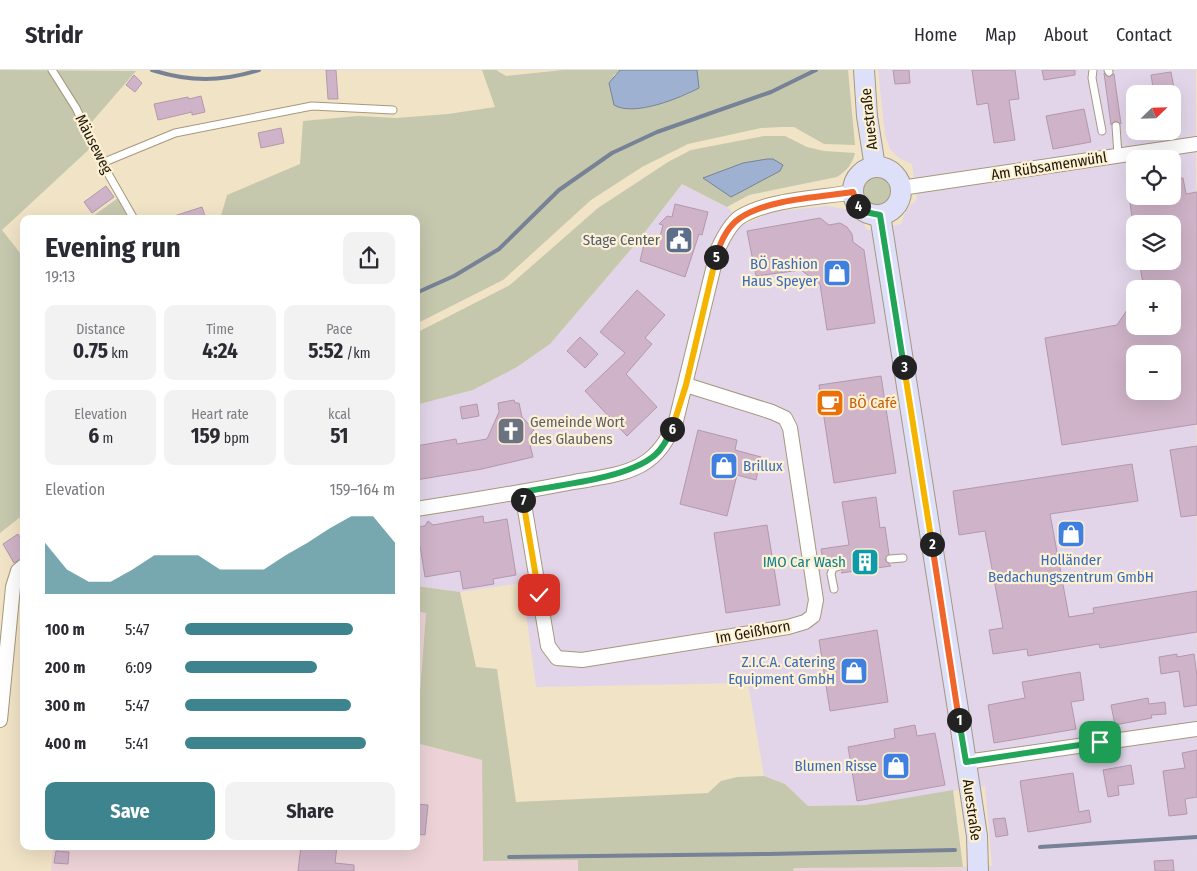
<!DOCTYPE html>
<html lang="en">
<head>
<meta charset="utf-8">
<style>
  body { margin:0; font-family:"Fira Sans Condensed",sans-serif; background:#f2f2f3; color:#2b2b33; height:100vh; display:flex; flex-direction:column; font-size:19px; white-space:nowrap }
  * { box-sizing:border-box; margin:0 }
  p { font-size:16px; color:#7c7c81 }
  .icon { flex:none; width:28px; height:28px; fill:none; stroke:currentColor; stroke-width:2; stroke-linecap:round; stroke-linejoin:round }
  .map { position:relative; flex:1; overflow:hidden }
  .sheet { position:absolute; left:20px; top:145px; width:400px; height:635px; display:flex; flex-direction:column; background:#fff; border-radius:10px; box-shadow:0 5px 20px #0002 }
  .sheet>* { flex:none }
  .needle { width:32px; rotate:67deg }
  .controls { position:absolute; left:1126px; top:15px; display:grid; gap:10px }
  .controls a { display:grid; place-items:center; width:55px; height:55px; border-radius:10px; background:#fff; box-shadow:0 5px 20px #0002; font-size:25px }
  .pin { position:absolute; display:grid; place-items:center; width:42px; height:42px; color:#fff; margin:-21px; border-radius:10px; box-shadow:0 2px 8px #0006 }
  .km { position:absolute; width:25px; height:25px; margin:-12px; border-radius:50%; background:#222; color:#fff; font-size:14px; line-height:25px; text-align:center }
  .round { display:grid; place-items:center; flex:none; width:52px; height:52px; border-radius:10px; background:#f2f2f3 }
  .headline { display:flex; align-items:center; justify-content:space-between; height:85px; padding:0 25px }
  h1 { font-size:28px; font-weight:700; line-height:38px }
  .stats { display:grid; grid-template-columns:repeat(3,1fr); gap:8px; height:85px; padding:5px 25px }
  .stats div { display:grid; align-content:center; border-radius:10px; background:#f2f2f3; text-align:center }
  .stats b { font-size:21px; font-weight:700 }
  .stats small { font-size:14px; font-weight:400 }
  .stats p { font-size:14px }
  .chart { height:140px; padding:10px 25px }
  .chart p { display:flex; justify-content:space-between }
  .chart svg { width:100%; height:90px; margin-top:5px; fill:#3e848f; opacity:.7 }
  .primary-button { display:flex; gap:10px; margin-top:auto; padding:10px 25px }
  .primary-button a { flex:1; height:58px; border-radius:10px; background:#3e848f; color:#fff; font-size:20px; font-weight:700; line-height:58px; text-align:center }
  .primary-button a+a { background:#f2f2f3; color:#2b2b33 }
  ul { padding:0 25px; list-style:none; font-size:16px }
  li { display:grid; grid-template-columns:80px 60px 1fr; align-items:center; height:38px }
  li i { height:12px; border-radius:6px; background:#3e848f }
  header { display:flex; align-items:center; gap:30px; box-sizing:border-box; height:70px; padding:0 25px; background:#fff; border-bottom:1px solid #e1e1e2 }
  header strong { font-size:24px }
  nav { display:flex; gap:28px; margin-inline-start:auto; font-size:18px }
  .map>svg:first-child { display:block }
</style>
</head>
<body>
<header>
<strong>Stridr</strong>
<nav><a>Home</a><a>Map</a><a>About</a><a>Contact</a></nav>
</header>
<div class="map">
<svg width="1197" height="801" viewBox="0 0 1197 801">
  <rect width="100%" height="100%" fill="#f1e3c6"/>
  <path fill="#e2d5e9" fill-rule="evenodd" d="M878,0H1196L1197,801H963V797L992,796L985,716L865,735L807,736L785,714L764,706L748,613L536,617L522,513L460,522L416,516V335L473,320L517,297L550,274L638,171L682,114L727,137L746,154L771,142L827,136L852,140L861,148L867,160L901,154L906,140L917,129L912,94L899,88L890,79L885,65ZM1135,24H1172V61H1135ZM1135,89H1172V126H1135ZM1135,154H1172V191H1135ZM1135,219H1172V256H1135ZM1135,284H1172V321H1135Z"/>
  <g fill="#edd3d7">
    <path d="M416,541L426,542L416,669Z"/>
    <path d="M416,673L482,690L483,791L578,790V801H51L53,776H416Z"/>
    <path d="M963,797V801H793L794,798Z"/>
  </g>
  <g fill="#c5c8ad">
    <path d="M0,0L136,1L90,54L97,72L2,160L24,188V444L0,463Z"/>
    <path d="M482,0H496L506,6L563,0H620L613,6L645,38L688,24L699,17L697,0H848L855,75L824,74L794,57H782L761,58L688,74L642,97L591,130L503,210L416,254V149H220L227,125L300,94L303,51L358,46L396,48L448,44L495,37Z"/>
    <path d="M764,66H785L807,77L824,81L855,83C852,95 847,100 837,107L749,125L727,137L682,114L638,171L550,274L517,297L473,320L416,335V263L510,215L598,138L668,92L691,80Z"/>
    <circle cx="877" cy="120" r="16"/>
    <path d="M118,128L128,149H89Z"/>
    <path d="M416,516L460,522L476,597L497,599L516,732L708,723L721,711L737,707L764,706L785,714L808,736L865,735L953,720L963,797L794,798L793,801H578V790L483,791L482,690L416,673L426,543L416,541Z"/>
  </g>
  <g fill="#9fb1d1" stroke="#778296">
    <path d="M620,0H697L699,18C680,28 634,47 614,35L609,13Z"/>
    <path d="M767,89H773L783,95L780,101L731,127L703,108L743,93Z"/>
  </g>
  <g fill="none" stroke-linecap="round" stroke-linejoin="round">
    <g stroke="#778296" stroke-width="4">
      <path d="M152,0C190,12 221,12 259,0"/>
      <path d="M416,223L454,206L499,179L559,120L612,83L657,62L771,22L816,0"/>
      <path d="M1040,777L1197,767"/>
      <path d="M509,787L768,784L955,780"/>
    </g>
  </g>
  <g fill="#cfb3c8" stroke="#b398ac" fill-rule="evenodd">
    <path d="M326,0H336L338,29H328Z"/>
    <path d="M893,0H909L910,13L895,14Z"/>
    <path d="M972,0H1015L1019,29L1009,30L1015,70L994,73L988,33L977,35Z"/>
    <path d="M1042,0H1075V5L1044,10Z"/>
    <path d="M1171,2L1175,24H1154L1151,5Z"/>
    <path d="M1104,3L1109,7L1114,4L1121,54L1115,51L1111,55Z"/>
    <path d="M134,5L142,13L135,22L126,15Z"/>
    <path d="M201,26L205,42L192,45V42L158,50L154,34L188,27L189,29Z"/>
    <path d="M1084,39L1091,72L1053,79L1046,46Z"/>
    <path d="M281,58L284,73L261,78L258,63Z"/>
    <path d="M1183,108L1186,124L1197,122V354L1062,375L1045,268L1117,255L1135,228V256H1172V219H1144L1139,191H1172V154H1133L1129,126H1172V109ZM1135,284H1172V321H1135Z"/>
    <path d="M106,116L114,127L92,143L84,132Z"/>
    <path d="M675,134L708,142L702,165L699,164L685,207L640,191L645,170L658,174L663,155L659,154L667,146L672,147Z"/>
    <path d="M202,137L206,149H171V147Z"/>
    <path d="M820,148L829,155L840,153L847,157L852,164L853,172L864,180L875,253L827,260L820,214L801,200L756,206L747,161Z"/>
    <path d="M637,220L665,245L645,268L652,274L626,304L657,337L627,366L585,321L625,283L600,262Z"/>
    <path d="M580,267L598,284L585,298L567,281Z"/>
    <path d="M881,306L896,403L834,413L819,315Z"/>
    <path d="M514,330L515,333H519L522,347L534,360L531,363L534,375H530L533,387L482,399L416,410V376L456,369L457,374L487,369L499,342L498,333Z"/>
    <path d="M477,334L479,346L462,349L460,337Z"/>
    <path d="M698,360L737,370L735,380L761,387L756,410L737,405L727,446L680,434Z"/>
    <path d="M1197,376V445L1181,447L1170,380Z"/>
    <path d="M1132,394L1138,431L1050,444L1069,547L1094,543L1093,538L1197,521V562L1100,578L1099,574L1028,586L1027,579L993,584L989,560L1003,558L985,461L959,465L953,421Z"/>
    <path d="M876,427L880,458L885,457L889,484L885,490L891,496L841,503L845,498L844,493L838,489L823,491L821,479L849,475L842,432Z"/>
    <path d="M483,446L484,453L507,449L516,505L493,509L494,514L463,519L460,501L425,507L417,457L425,456L428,451L433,455Z"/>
    <path d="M767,455L780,535L726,543L714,463Z"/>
    <path d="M18,464L24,473V487L14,493L3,474Z"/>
    <path d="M877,560L888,632L830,641L819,570Z"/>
    <path d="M1177,584V587L1194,584L1197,606V635L1184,637L1179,601L1161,604L1159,587Z"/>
    <path d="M1080,602L1084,630L1071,632L1076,659L994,673L988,635L1025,628L1022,612Z"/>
    <path d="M1148,628L1149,634L1165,632L1166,644L1151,645L1152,648L1115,655L1111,635Z"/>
    <path d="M915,655L917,666L935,663L945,715L857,731L848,677L895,668L894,659Z"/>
    <path d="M1197,680V727L1185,729L1187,744L1169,746L1163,701L1185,698L1182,683Z"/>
    <path d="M1131,695L1134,714L1118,716L1119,725L1108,727L1103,700Z"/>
    <path d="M1073,703L1079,742L1089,740L1091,752L1028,762L1020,711Z"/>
    <path d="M416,734L428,735L425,765L416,764Z"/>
    <path d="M1005,748L1008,765L996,767L993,749Z"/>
    <path d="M301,776H337L335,793L354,795V801H298Z"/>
    <path d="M56,781L69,782L68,794L54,793Z"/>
    <path d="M1173,790L1174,801H1155L1154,791Z"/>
  </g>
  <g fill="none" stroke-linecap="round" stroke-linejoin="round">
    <defs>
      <g id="lane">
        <path d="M52,0L76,38L102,93L134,149"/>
        <path d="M1093,0L1092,8L1102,61"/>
        <path d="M1108,0L1109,2"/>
        <path d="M1116,56L1118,85"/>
        <path d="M102,93L175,63L312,36L393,40"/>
        <path d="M890,489L903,488"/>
        <path d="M834,519L831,504L833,498L840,496"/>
      </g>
      <g id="street">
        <path d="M901,118L1197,74"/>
        <path d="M522,422L548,576L557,588L582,590L788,557L805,552L813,546L816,530L790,358L785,348L772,342L686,315"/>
        <path d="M416,439C469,431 522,422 574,412C596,408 621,406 641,395C659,385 668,369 676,351L718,179C723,168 730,154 740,147C769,129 820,128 853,122"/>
        <path d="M0,650L13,517L18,501L24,496"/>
        <path d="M966,692L1197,659"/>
      </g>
      <g id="secondary">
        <path d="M864,0L867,46L875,97"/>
        <circle cx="877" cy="121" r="24"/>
        <path d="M880,145L959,646L977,766L978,801"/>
      </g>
    </defs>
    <use href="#lane" stroke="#a6987d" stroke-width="9"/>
    <use href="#street" stroke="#a6987d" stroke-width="16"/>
    <use href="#secondary" stroke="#a6987d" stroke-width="22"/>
    <use href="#lane" stroke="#fff" stroke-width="7"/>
    <use href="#street" stroke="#fff" stroke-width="14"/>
    <use href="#secondary" stroke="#dee0fa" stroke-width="20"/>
  </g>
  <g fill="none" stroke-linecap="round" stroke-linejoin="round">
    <defs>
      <path id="split-1" d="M959,650L966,692L1100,672"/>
      <path id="split-2" d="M932,474L959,650"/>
      <path id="split-3" d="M904,297L932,474"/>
      <path id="split-4" d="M858,136L865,142L880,145L904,297"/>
      <path id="split-5" d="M716,187C720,173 728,156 740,148C768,129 820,127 853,122L858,136"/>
      <path id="split-6" d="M672,359L686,315L716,187"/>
      <path id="split-7" d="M523,430L522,422C559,415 627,409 655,385C663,378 668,368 672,359"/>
      <path id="split-8" d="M523,430L539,525"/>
    </defs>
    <use href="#split-1" stroke="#fff" stroke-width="10"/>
    <use href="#split-2" stroke="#fff" stroke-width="10"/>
    <use href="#split-3" stroke="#fff" stroke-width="10"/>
    <use href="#split-4" stroke="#fff" stroke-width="10"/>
    <use href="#split-5" stroke="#fff" stroke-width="10"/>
    <use href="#split-6" stroke="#fff" stroke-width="10"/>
    <use href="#split-7" stroke="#fff" stroke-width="10"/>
    <use href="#split-8" stroke="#fff" stroke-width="10"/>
    <use href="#split-1" stroke="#22a559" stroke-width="6"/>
    <use href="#split-2" stroke="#f0652b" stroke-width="6"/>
    <use href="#split-3" stroke="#f5b400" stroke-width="6"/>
    <use href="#split-4" stroke="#22a559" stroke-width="6"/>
    <use href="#split-5" stroke="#f0652b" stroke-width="6"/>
    <use href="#split-6" stroke="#f5b400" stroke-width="6"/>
    <use href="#split-7" stroke="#22a559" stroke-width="6"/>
    <use href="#split-8" stroke="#f5b400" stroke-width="6"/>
  </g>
  <defs>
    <symbol id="civic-square" viewBox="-11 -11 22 22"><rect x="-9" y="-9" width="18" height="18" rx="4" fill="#5c6f8a" stroke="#fef0d3"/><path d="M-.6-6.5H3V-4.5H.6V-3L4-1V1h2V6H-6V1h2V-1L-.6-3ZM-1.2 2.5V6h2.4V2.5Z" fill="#fff"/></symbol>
    <symbol id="shop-square" viewBox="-11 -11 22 22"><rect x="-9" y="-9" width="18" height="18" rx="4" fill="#3f7fe0" stroke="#fef0d3"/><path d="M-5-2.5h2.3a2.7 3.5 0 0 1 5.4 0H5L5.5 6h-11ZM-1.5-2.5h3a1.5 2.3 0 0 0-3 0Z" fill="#fff"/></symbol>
    <symbol id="cafe-square" viewBox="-11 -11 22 22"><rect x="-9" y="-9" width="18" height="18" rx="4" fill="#e8710a" stroke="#fef0d3"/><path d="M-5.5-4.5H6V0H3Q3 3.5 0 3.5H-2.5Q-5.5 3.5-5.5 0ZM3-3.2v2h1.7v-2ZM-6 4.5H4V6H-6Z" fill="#fff"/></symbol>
    <symbol id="church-square" viewBox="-11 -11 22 22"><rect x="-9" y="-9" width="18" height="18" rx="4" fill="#6b7280" stroke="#fef0d3"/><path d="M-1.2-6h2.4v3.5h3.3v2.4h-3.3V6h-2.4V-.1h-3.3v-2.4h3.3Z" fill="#fff"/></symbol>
    <symbol id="building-square" viewBox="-11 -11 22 22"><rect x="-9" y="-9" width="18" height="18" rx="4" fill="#0f9aa8" stroke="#fef0d3"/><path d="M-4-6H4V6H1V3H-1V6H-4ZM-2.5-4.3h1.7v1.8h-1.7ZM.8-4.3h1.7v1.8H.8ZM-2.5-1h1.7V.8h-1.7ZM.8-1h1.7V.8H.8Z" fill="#fff"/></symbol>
  </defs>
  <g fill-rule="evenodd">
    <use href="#civic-square" x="663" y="154" width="32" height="32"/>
    <use href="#shop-square" x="821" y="187" width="32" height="32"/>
    <use href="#cafe-square" x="814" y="317" width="32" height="32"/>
    <use href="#church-square" x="495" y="345" width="32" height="32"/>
    <use href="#shop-square" x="708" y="380" width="32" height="32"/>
    <use href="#shop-square" x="1055" y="448" width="32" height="32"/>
    <use href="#building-square" x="849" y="476" width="32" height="32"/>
    <use href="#shop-square" x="838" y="585" width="32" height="32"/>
    <use href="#shop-square" x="880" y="680" width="32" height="32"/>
  </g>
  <g text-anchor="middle" stroke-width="4.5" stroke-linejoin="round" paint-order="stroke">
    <g font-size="15" fill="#1b160b" stroke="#fef0d3">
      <text transform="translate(869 49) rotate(-96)" y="5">Auestraße</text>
      <text transform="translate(94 74) rotate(63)" y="5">Mäuseweg</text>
      <text transform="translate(1049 96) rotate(-9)" y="5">Am Rübsamenwühl</text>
      <text transform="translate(753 562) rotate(-10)" y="5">Im Geißhorn</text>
      <text transform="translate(972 740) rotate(82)" y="5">Auestraße</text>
    </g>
    <g font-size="15" fill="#4e5e75" stroke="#fef0d3" text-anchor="end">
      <text x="660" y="175">Stage Center</text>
    </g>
    <g font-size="15" fill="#366cbe" stroke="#fef0d3" text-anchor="end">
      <text x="818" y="199">BÖ Fashion<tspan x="818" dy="17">Haus Speyer</tspan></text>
      <text x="743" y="401" text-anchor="start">Brillux</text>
      <text x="1071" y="495" text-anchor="middle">Holländer<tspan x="1071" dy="17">Bedachungszentrum GmbH</tspan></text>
      <text x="835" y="597">Z.I.C.A. Catering<tspan x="835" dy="17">Equipment GmbH</tspan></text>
      <text x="877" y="701">Blumen Risse</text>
    </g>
    <g font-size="15" fill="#c56008" stroke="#fef0d3" text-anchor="start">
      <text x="849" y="338">BÖ Café</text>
    </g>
    <g font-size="15" fill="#5b616d" stroke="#fef0d3" text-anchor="start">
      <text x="530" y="357">Gemeinde Wort<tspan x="530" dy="17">des Glaubens</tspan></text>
    </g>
    <g font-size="15" fill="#0d838f" stroke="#fef0d3" text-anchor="end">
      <text x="846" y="497">IMO Car Wash</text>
    </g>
  </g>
</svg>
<div class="controls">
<a><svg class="needle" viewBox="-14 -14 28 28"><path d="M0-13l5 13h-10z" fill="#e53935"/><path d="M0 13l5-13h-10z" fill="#7c7c81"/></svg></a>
<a><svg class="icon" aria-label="locate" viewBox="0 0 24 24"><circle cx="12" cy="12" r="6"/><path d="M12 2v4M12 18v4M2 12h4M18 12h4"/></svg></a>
<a><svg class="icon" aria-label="layers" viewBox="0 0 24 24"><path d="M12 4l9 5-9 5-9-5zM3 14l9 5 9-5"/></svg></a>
<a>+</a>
<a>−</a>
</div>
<div class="pin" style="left:1100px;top:672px;background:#1e9e55"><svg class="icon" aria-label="arrive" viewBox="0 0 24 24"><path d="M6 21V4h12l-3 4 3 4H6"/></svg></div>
<div class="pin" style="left:539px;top:525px;background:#d93025"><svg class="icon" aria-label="check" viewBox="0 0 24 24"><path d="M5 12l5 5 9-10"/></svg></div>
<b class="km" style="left:959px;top:650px">1</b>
<b class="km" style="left:932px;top:474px">2</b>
<b class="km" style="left:904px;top:297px">3</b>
<b class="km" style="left:858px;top:136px">4</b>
<b class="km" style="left:716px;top:187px">5</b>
<b class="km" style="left:672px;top:359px">6</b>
<b class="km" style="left:523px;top:430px">7</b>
<section class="sheet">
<div class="headline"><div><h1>Evening run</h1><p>19:13</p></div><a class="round"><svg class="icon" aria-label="share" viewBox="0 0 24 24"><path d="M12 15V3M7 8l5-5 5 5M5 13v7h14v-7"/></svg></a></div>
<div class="stats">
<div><p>Distance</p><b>0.75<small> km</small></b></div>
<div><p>Time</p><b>4:24</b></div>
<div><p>Pace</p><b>5:52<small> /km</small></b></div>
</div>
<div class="stats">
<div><p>Elevation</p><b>6<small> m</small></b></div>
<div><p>Heart rate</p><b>159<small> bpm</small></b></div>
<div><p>kcal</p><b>51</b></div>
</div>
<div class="chart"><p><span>Elevation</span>159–164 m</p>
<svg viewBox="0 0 160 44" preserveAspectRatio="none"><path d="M0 44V19L10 32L20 38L30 38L40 32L50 25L60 25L70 25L80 32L90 32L100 32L110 25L120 19L130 12L140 6L150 6L160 19V44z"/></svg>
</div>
<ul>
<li><b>100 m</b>5:47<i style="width:80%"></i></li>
<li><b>200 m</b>6:09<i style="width:63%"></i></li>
<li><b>300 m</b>5:47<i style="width:79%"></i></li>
<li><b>400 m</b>5:41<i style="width:86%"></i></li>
</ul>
<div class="primary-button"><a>Save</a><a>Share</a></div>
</section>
</div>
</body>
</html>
